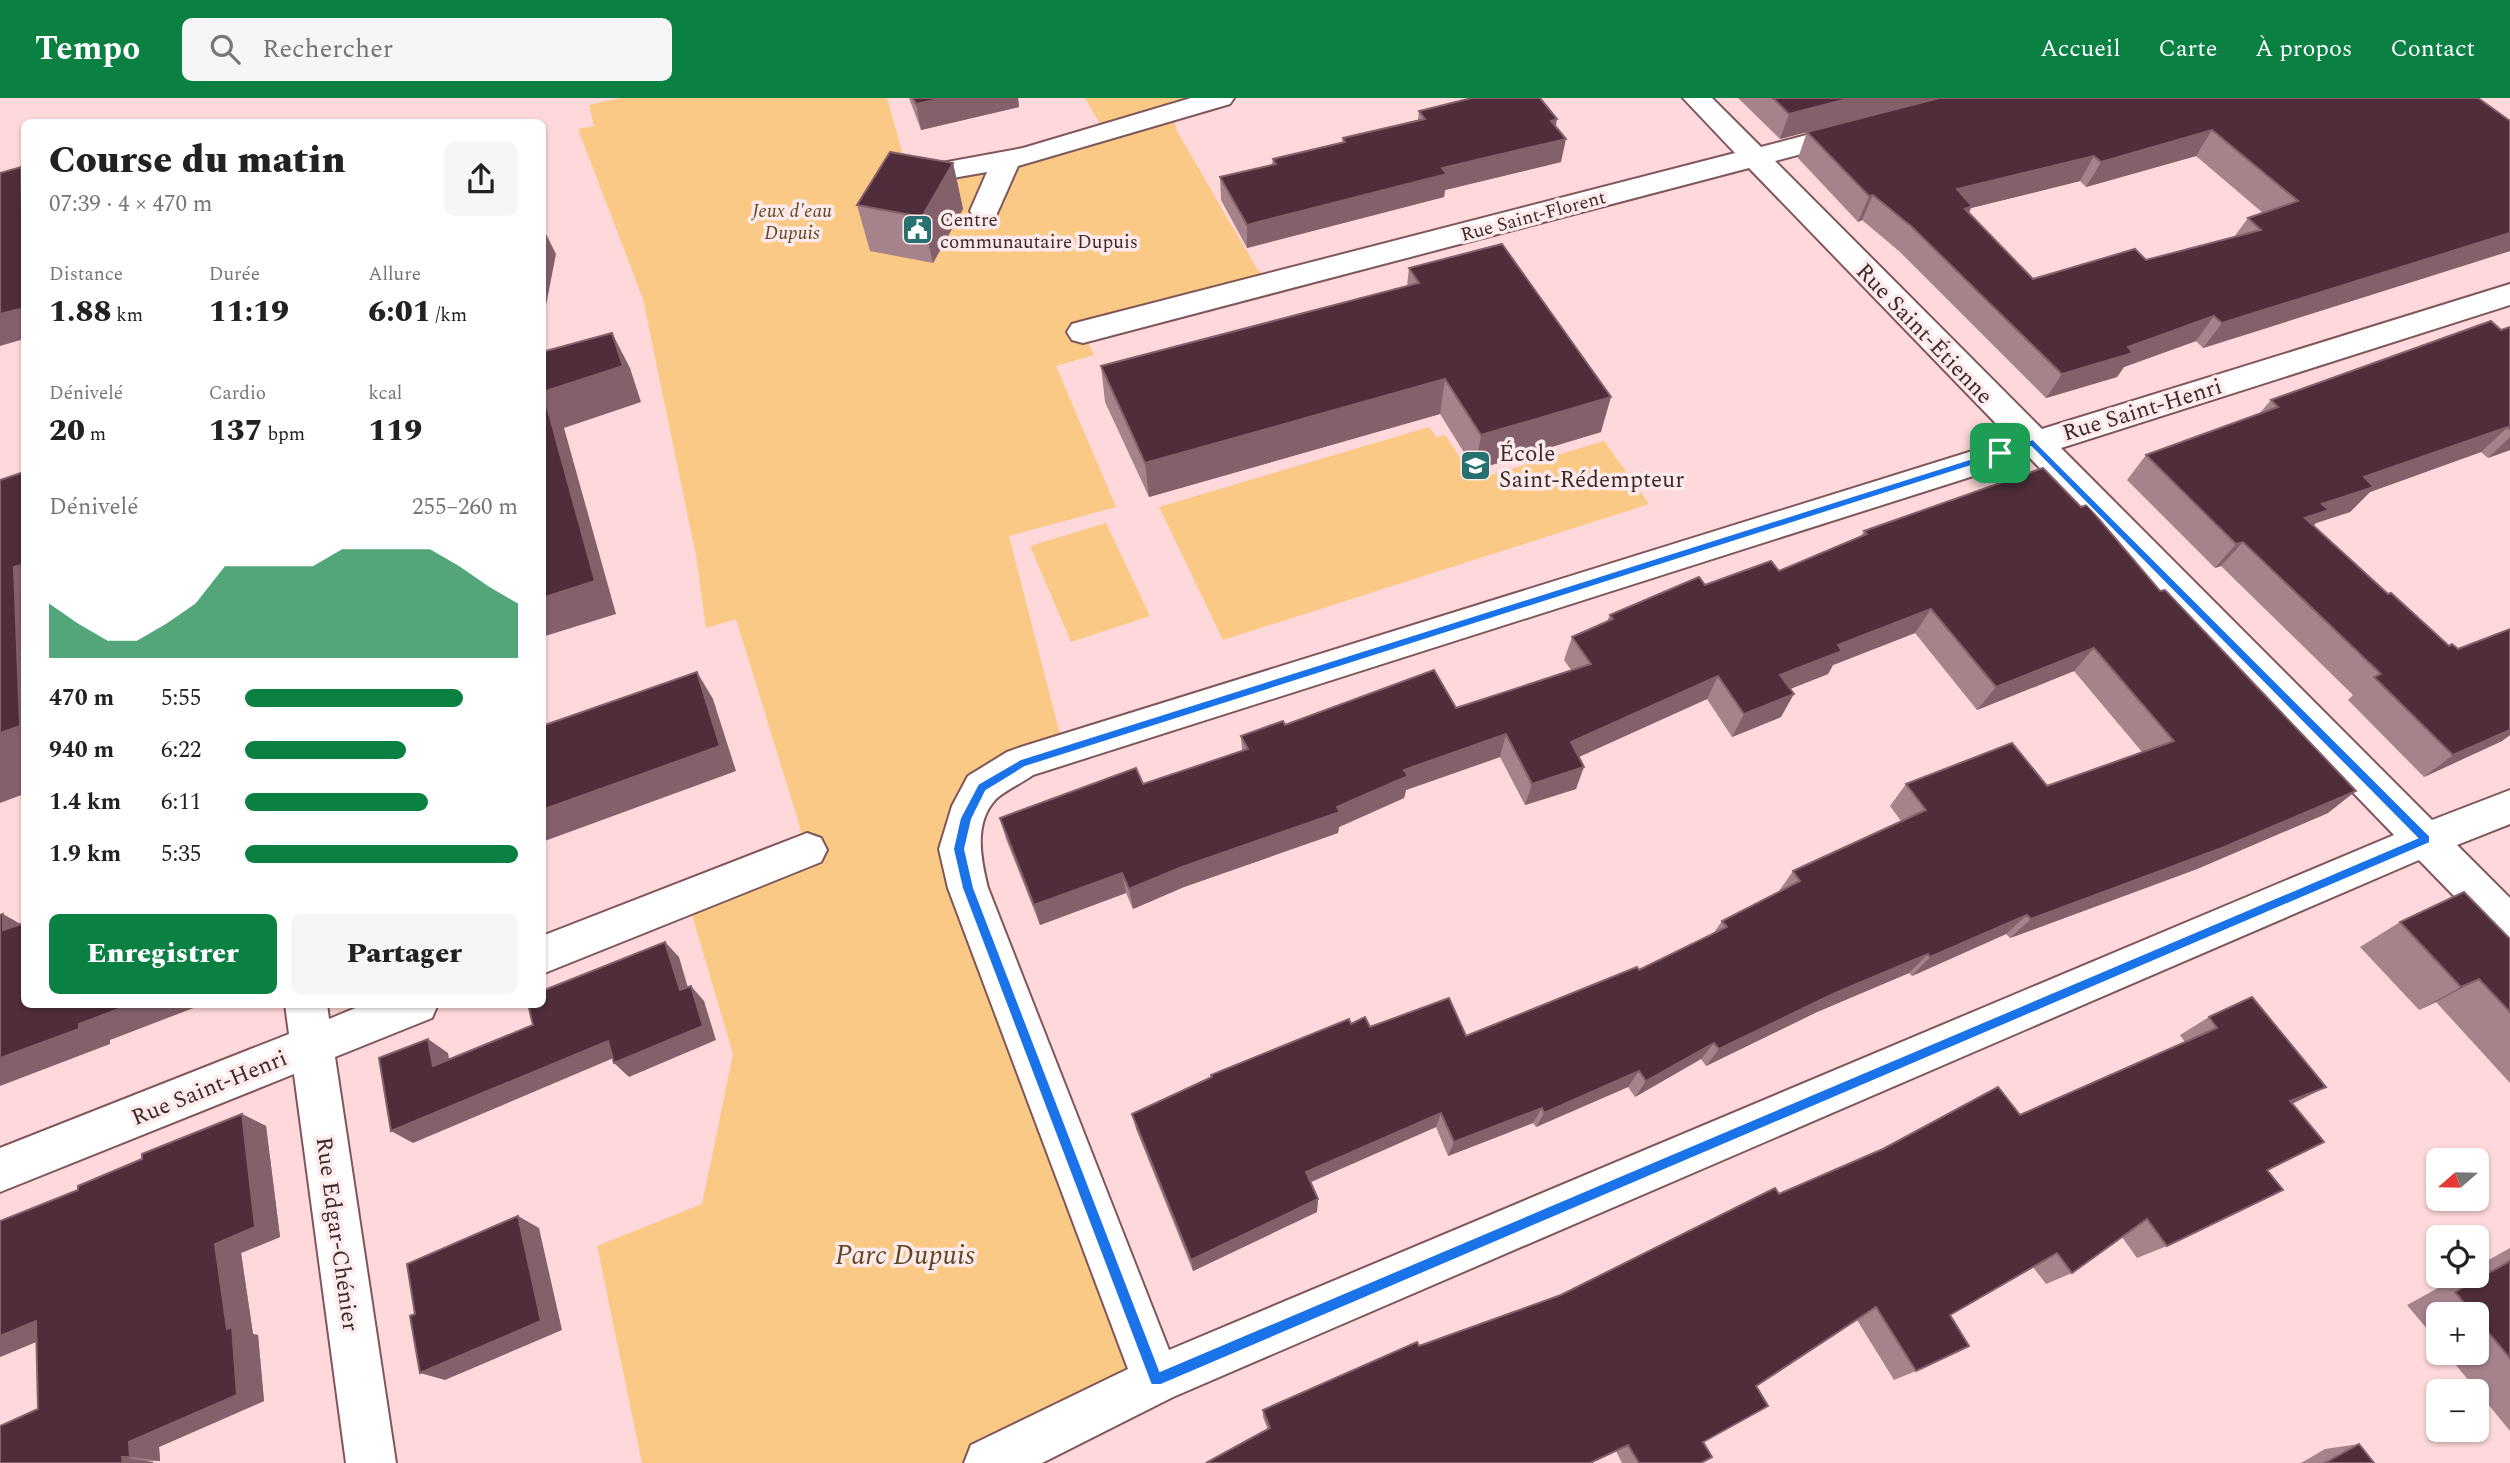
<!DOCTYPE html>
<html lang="fr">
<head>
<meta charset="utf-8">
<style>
  body { margin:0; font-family:Spectral,serif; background:#f6f6f6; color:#222; height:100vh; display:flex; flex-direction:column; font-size:26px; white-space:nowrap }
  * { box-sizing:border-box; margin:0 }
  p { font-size:23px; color:#767676 }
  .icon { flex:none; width:38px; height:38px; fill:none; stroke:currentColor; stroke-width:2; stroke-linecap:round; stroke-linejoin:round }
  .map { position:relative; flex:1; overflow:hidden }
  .details { position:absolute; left:21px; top:21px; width:525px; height:889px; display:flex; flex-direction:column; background:#fff; border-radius:10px; box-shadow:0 2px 5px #0004 }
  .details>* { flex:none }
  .needle { width:46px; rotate:250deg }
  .buttons { position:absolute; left:2426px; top:1050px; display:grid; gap:14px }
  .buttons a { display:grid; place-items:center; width:63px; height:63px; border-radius:10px; background:#fff; box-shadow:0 2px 5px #0004; font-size:35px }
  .pin { position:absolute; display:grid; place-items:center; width:60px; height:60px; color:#fff; margin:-30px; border-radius:14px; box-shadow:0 4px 10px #0006 }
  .round { display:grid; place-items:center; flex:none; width:74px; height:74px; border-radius:10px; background:#f6f6f6 }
  .headline { display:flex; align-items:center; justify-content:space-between; height:119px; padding:0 28px }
  h1 { font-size:38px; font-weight:800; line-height:52px }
  .figures { display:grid; grid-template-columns:repeat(3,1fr); gap:10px; height:119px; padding:7px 28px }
  .figures div { display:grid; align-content:center }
  .figures b { font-size:30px; font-weight:800 }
  .figures small { font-size:19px; font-weight:400 }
  .figures p { font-size:19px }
  .chart { height:196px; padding:14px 28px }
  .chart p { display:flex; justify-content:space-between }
  .chart svg { width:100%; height:126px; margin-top:7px; fill:#0b8043; opacity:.7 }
  .action { display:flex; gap:14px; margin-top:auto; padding:14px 28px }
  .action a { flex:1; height:80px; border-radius:10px; background:#0b8043; color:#fff; font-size:28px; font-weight:800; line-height:80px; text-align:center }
  .action a+a { background:#f6f6f6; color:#222 }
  ul { padding:0 28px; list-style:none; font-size:23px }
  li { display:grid; grid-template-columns:112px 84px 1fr; align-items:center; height:52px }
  li i { height:18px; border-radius:9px; background:#0b8043 }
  header { display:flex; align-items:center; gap:42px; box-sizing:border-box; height:98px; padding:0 35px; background:#0b8043; color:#fff }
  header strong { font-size:33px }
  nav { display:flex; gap:38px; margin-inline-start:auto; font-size:24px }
  .search { width:490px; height:63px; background:#f6f6f6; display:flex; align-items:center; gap:18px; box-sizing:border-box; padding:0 24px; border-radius:10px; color:#767676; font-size:26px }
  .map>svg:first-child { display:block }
</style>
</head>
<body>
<header>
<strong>Tempo</strong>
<div class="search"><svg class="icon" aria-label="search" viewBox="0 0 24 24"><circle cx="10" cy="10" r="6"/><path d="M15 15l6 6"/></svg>Rechercher</div>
<nav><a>Accueil</a><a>Carte</a><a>À propos</a><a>Contact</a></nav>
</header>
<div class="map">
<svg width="2510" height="1365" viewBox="0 0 2510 1365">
  <rect width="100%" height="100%" fill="#fed8da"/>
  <g fill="#fac986">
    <path d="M620,0H887L905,64L930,74L1104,33L1085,0H1235L1232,5L1174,22L1177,33L1257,171L1272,185L1083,235L1094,257L1056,268L1116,409L1009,438L1064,652L965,722L1173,1274L989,1365H642L597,1148L702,1106L733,956L687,800L807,752L736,521L706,530L696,458L643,201L578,31L594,28L589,7Z"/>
    <path d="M1429,329L1436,339L1445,337L1475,382L1604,343L1649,406L1223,542L1159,409Z"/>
    <path d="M1106,425L1150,518L1071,544L1030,448Z"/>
  </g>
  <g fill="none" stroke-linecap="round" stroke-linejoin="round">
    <defs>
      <g id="minor">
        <path d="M1191,0H1234L1230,6L1018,68L995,120L985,122L975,120L970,113L987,74L930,84L920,81L916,75L920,69L1023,50Z"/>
        <path d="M1683,0H1712L1761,49L1852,25L1862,28L1866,34L1862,40L1775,63L2042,331L2510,186V207L2061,350L2432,722L2510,692V726L2457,747L2510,800V847L2496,841L2419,762L1173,1299L1042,1365H964L971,1347L1128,1271L948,790L939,751L952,708L968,678L1007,654L1021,649L2011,341L1749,70L1083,245L1072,242L1067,234L1072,226L1083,223L1735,55ZM2030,360L2394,737L1169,1252L988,790C981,762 973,725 996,701C1006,692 1022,685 1033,677Z"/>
        <path d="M807,735L821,740L827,752L821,764L542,876V838Z"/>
        <path d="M285,906H327L329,921L365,906H438L432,920L335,959L396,1365H346L294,976L0,1094V1050L289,936Z"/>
      </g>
    </defs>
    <use href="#minor" stroke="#7f575a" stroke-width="4"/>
    <use href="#minor" fill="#fff" fill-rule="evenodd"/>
  </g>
  <g fill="#a6828a" fill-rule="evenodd">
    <path d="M909,0H1018L1019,9L921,32Z"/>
    <path d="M1738,0H2478L2510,23V153L2203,250L2196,243L2124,269L2117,279L2046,300L1900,154L1862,122L1858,124L1798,60L1807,34L1780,41ZM2196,58L2263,115L2248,120L2234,139L2146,162L2033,181L1969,115L1971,110L2080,83L2086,89Z"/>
    <path d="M1419,13L1556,29L1561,64L1445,92L1444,99L1247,150L1221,102L1220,79L1272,67L1273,61L1342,44L1343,40L1418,22Z"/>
    <path d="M953,65L963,111L933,165L870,153L857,107Z"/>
    <path d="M1409,170L1601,334L1475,372L1440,316L1149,399L1105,304L1101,268L1407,188Z"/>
    <path d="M2510,229V352L2488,360L2481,354L2370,394L2350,414L2316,425L2313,428L2388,496L2449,548L2458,551L2510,531V637L2502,643L2424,679L2348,602L2353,597L2221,468L2215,470L2127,382L2146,357L2259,316L2271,302Z"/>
    <path d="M2043,370L2328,715L2197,771L2010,840L2006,836L1912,878L1909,875L1817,914L1706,968L1701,961L1635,999L1628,989L1536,1029L1533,1025L1448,1058L1436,1029L1311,1084L1318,1101L1317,1114L1193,1173L1136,1031L1132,1016L1211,980V977L1351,926L1370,929L1466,938L1639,872L1713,836L1722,823L1780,794L1779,793L1793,773L1901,723L1890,708L1906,686L2047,688L2142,654L2074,573L1977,612L1915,535L1833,567L1828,576L1790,591L1781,619L1732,639L1707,601L1579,659L1576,691L1525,707L1500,659L1406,692L1404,700L1339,729L1338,735L1184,789L1133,811L1126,795L1040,827L1006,741L1000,720L1143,686L1242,653L1241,638L1285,627L1456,610L1571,572L1564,562L1572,539L1607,523L1610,517L1705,487L1779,473L1861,438L1864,433Z"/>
    <path d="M2400,824L2510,841V985L2436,904L2419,912L2360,849Z"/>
    <path d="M2209,919L2293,1006L2267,1072L2167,1148L2137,1160L2122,1139L2072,1175L2046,1186L2033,1169L1950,1217L1916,1273L1894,1282L1857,1222L1756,1288L1703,1344L1701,1365H1622L1616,1353L1268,1332L1263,1319V1312L1419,1248L1561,1197L1779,1096L2020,1017L2185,944L2180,937Z"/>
    <path d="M242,1016L266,1028L280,1139L241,1155L253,1236L258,1237L264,1303L159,1349L160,1363L0,1365L38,1311L36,1244L0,1259L78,1092L142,1061Z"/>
    <path d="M2510,1150V1333L2446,1255H2476V1216H2438V1244L2407,1207L2460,1178H2476V1169Z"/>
    <path d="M2359,1346L2374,1365H2301L2325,1351Z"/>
  </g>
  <g fill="#84606b">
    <path d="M943,0H1018L1019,9L921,32L916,6Z"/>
    <path d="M1851,0H1940L1780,41L1789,16Z"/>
    <path d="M1557,21L1553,44L1566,41L1561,64L1445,92L1444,99L1247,150V127L1442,70L1551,23Z"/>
    <path d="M2212,32L2196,58L2086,89L2101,64Z"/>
    <path d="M2094,58L2080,83L1971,110L1960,133L1957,91Z"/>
    <path d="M953,65L963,111L933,165L922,119Z"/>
    <path d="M21,69L24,74V191Z"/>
    <path d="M1873,97L1862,122L1858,124L1869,98Z"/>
    <path d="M542,128L556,156L542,228Z"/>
    <path d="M2510,135V153L2203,250L2222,225Z"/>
    <path d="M24,210V241L0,248V216Z"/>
    <path d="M2214,218L2196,243L2124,269L2117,279L2046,300L2062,276L2128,249Z"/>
    <path d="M612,235L630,270L641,304L564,330L616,516L542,539L543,294Z"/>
    <path d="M1445,281L1440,316L1149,399L1145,365Z"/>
    <path d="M1611,299L1601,334L1475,372L1481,337Z"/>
    <path d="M2508,329L2481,354L2370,394L2350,414L2316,425L2305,436V420L2322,406L2364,379Z"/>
    <path d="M2510,339V352L2488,360Z"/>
    <path d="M2243,444L2221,468L2215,470L2236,446Z"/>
    <path d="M24,466V696L0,705V635L14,469Z"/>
    <path d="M1931,511L1915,535L1833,567L1828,576L1767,600L1780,577L1838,547Z"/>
    <path d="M2094,550L2074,573L1977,612L1996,589Z"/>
    <path d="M697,574L713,601L736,673L542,744V712Z"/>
    <path d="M1718,578L1707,601L1563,666L1571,644Z"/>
    <path d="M1794,596L1781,619L1732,639L1744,616Z"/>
    <path d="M2510,632V637L2502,643L2424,679L2453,657Z"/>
    <path d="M1506,636L1500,659L1406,692L1404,700L1339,729L1338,735L1184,789L1133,811L1129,791L1182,769L1337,709L1404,672Z"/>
    <path d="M1584,669L1576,691L1525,707L1532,686Z"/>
    <path d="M2356,693L2328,715L2197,771L2010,840L2031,821Z"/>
    <path d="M1122,775L1126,795L1040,827L1034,807Z"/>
    <path d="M3,816L24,828L3,832Z"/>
    <path d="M2027,817L2006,836L1912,878L1930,859Z"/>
    <path d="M665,844L679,859L693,907L680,892Z"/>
    <path d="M1928,856L1909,875L1817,914L1706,968L1719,951L1833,896Z"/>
    <path d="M2479,881L2436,904L2419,912L2461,889Z"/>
    <path d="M691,888L704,903L716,942L629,979L614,965Z"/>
    <path d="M132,906H204L110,942V946L0,988V960L79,926Z"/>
    <path d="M428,941L448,955L453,981L433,968Z"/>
    <path d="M608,943L623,956L413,1045L391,1033Z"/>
    <path d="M1714,945L1701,961L1635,999L1646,983Z"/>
    <path d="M1639,973L1628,989L1536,1029L1544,1015Z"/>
    <path d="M2326,989L2294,1005L2259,1019L2290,1003Z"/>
    <path d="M1542,1010L1533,1025L1448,1058L1454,1044Z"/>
    <path d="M1441,1015L1436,1029L1304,1087L1306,1074Z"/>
    <path d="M242,1016L266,1028L280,1139L241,1155L253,1236L258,1237L264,1303L159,1349L160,1363L130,1359L129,1344L227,1231L215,1146Z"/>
    <path d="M1318,1101L1317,1114L1193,1173L1191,1162Z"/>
    <path d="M518,1118L539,1130L562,1232L445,1282L420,1275Z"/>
    <path d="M36,1223L67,1231L0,1259V1238Z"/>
    <path d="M122,1359L153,1364V1365H123Z"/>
  </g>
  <g fill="#4f2d3b" stroke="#84606b" stroke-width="2" fill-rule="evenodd">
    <path d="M913,0H943L916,6Z"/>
    <path d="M1472,0H1540L1557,21L1551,23L1566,41L1442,70L1447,76L1247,127L1220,79L1276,66L1273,61L1345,44L1343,40L1425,21L1419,13Z"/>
    <path d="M1773,0H1851L1789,16Z"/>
    <path d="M1939,0H2478L2510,23V135L2222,225L2214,218L2128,249L2133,255L2062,276L1912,129L1873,97L1869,98L1807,34ZM2212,32L2298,103L2248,120L2261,132L2146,162L2135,151L2033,181L1965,111L1972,108L1957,91L2094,58L2101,64Z"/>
    <path d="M890,54L953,65L922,119L857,107Z"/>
    <path d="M21,69L24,210L0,216V75Z"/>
    <path d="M1502,146L1611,299L1481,337L1445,281L1145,365L1101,268L1419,185L1409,170Z"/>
    <path d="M2491,223L2501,232L2510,229V331L2508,329L2364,379L2374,389L2322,406L2329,412L2305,420L2388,496L2391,495L2449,548L2452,546L2458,551L2510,531V632L2453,657L2374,579L2381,576L2243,444L2236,446L2146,357L2278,309L2271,302Z"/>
    <path d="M612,235L623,268L543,294L595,483L542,500V254Z"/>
    <path d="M2043,370L2081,409L2087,407L2160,493L2165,492L2356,693L2222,750L2031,821L2027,817L1930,859L1928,856L1833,896L1719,951L1714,945L1646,983L1639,973L1544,1015L1542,1010L1454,1044L1441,1015L1306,1074L1318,1101L1191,1162L1132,1016L1212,979L1211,977L1349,921L1351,926L1365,919L1370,929L1449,900L1466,938L1637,869L1639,872L1727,829L1722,823L1800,783L1793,773L1926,712L1906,686L2012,645L2047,688L2174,643L2094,550L1996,589L1931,511L1838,547L1842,553L1780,577L1794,596L1744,616L1718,578L1571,644L1584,669L1532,686L1506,636L1404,672L1408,678L1337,709L1340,714L1182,769L1129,791L1122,775L1034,807L1000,720L1136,670L1143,686L1248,651L1241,638L1283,623L1285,627L1434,572L1456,610L1591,566L1572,539L1613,521L1610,517L1699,479L1705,487L1771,463L1779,473L1867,436L1864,433Z"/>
    <path d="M24,374V466L14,469L20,628L0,635V382Z"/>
    <path d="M697,574L720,648L542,712V628Z"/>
    <path d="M2464,794L2510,841V914L2479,881L2461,889L2400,824Z"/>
    <path d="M3,816V832L24,825V906H132L79,926V931L0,960V817Z"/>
    <path d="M665,844L680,892L691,888L703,928L614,965L608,943L391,1033L379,960L428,941L433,968L533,927L528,906H542V893Z"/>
    <path d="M2252,899L2326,989L2290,1003L2324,1044L2267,1072L2283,1092L2167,1148L2147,1121L2072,1175L2057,1155L1950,1217L1969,1248L1916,1273L1876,1209L1756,1288L1768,1308L1703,1344L1712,1359L1701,1365H1639L1628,1347L1590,1365H1206L1270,1330L1263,1312L1417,1244L1419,1248L1561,1197L1775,1090L1779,1096L1883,1051L1998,989L2020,1017L2217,930L2209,919Z"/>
    <path d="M242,1016L255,1129L215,1146L227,1231L232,1229L237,1297L129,1344L130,1359H122L123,1365H0V1328L38,1311L36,1223L0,1238V1123L78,1092V1088L142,1061V1056Z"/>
    <path d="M518,1118L541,1223L420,1275L410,1218L415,1216L407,1166Z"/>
    <path d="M2510,1163V1260L2476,1220V1216H2473L2455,1194Z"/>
    <path d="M2359,1346L2374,1365H2325Z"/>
  </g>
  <path fill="#1a73e8" stroke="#fff" stroke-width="2" fill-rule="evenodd" d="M2033,341L2430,738V745L1161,1287H1151L962,790L953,751L960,720L978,686L1021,661ZM2031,349L2417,740L1160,1273L974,790L965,751L972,721L986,693L1025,669Z"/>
  <defs>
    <symbol id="civic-square" viewBox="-11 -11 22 22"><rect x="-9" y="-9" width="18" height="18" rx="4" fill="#277171" stroke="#feeaeb"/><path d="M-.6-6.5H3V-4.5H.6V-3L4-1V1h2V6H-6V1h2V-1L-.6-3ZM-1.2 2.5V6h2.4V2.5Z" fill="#fff"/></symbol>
    <symbol id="school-square" viewBox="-11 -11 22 22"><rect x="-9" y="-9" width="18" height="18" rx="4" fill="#277171" stroke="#feeaeb"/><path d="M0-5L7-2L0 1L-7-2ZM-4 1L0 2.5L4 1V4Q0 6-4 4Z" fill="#fff"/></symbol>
  </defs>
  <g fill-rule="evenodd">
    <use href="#civic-square" x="900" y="114" width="35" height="35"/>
    <use href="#school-square" x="1458" y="350" width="35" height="35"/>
  </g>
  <g text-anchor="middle" stroke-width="7" stroke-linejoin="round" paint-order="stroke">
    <g font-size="19" font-style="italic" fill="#5f4623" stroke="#feeaeb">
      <text x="792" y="119">Jeux d'eau<tspan x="792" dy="22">Dupuis</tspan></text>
    </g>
    <g font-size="19" fill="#3d2b2c" stroke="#feeaeb">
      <text transform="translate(1533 117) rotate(-15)" y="7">Rue Saint-Florent</text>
    </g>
    <g font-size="19" fill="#3d2b2c" stroke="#feeaeb" text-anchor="start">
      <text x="940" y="128">Centre<tspan x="940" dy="22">communautaire Dupuis</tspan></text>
    </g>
    <g font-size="23" fill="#3d2b2c" stroke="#feeaeb">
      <text transform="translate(1925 235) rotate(46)" y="8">Rue Saint-Étienne</text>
      <text transform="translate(2142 311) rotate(-17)" y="8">Rue Saint-Henri</text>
      <text transform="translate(209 989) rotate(-22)" y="8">Rue Saint-Henri</text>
      <text transform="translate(338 1136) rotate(82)" y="8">Rue Edgar-Chénier</text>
    </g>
    <g font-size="23" fill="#3d2b2c" stroke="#feeaeb" text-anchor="start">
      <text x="1499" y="363">École<tspan x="1499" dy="26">Saint-Rédempteur</tspan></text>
    </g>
    <g font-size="28" font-style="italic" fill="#5f4623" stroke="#feeaeb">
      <text x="905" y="1166">Parc Dupuis</text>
    </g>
  </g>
</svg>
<div class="buttons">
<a><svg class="needle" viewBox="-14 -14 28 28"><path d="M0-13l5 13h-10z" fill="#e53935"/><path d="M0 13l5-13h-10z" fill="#767676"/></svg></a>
<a><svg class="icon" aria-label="locate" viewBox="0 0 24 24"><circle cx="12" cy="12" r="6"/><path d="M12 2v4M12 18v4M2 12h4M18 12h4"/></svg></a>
<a>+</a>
<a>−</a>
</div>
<div class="pin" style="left:2000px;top:355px;background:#1e9e55"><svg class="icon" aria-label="arrive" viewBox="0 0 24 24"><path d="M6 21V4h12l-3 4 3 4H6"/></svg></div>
<section class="details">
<div class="headline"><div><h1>Course du matin</h1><p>07:39 · 4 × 470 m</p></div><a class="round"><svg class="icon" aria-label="share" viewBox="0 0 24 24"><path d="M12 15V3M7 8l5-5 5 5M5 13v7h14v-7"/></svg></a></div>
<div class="figures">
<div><p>Distance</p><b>1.88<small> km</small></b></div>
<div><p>Durée</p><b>11:19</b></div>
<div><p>Allure</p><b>6:01<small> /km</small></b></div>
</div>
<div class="figures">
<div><p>Dénivelé</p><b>20<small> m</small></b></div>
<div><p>Cardio</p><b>137<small> bpm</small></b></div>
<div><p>kcal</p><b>119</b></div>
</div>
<div class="chart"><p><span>Dénivelé</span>255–260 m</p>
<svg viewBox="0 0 160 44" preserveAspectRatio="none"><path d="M0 44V25L10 32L20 38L30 38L40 32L50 25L60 12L70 12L80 12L90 12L100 6L110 6L120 6L130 6L140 12L150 19L160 25V44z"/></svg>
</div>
<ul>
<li><b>470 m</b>5:55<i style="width:80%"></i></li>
<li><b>940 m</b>6:22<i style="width:59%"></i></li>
<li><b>1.4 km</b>6:11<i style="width:67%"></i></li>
<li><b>1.9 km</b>5:35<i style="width:100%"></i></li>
</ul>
<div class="action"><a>Enregistrer</a><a>Partager</a></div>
</section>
</div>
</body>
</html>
